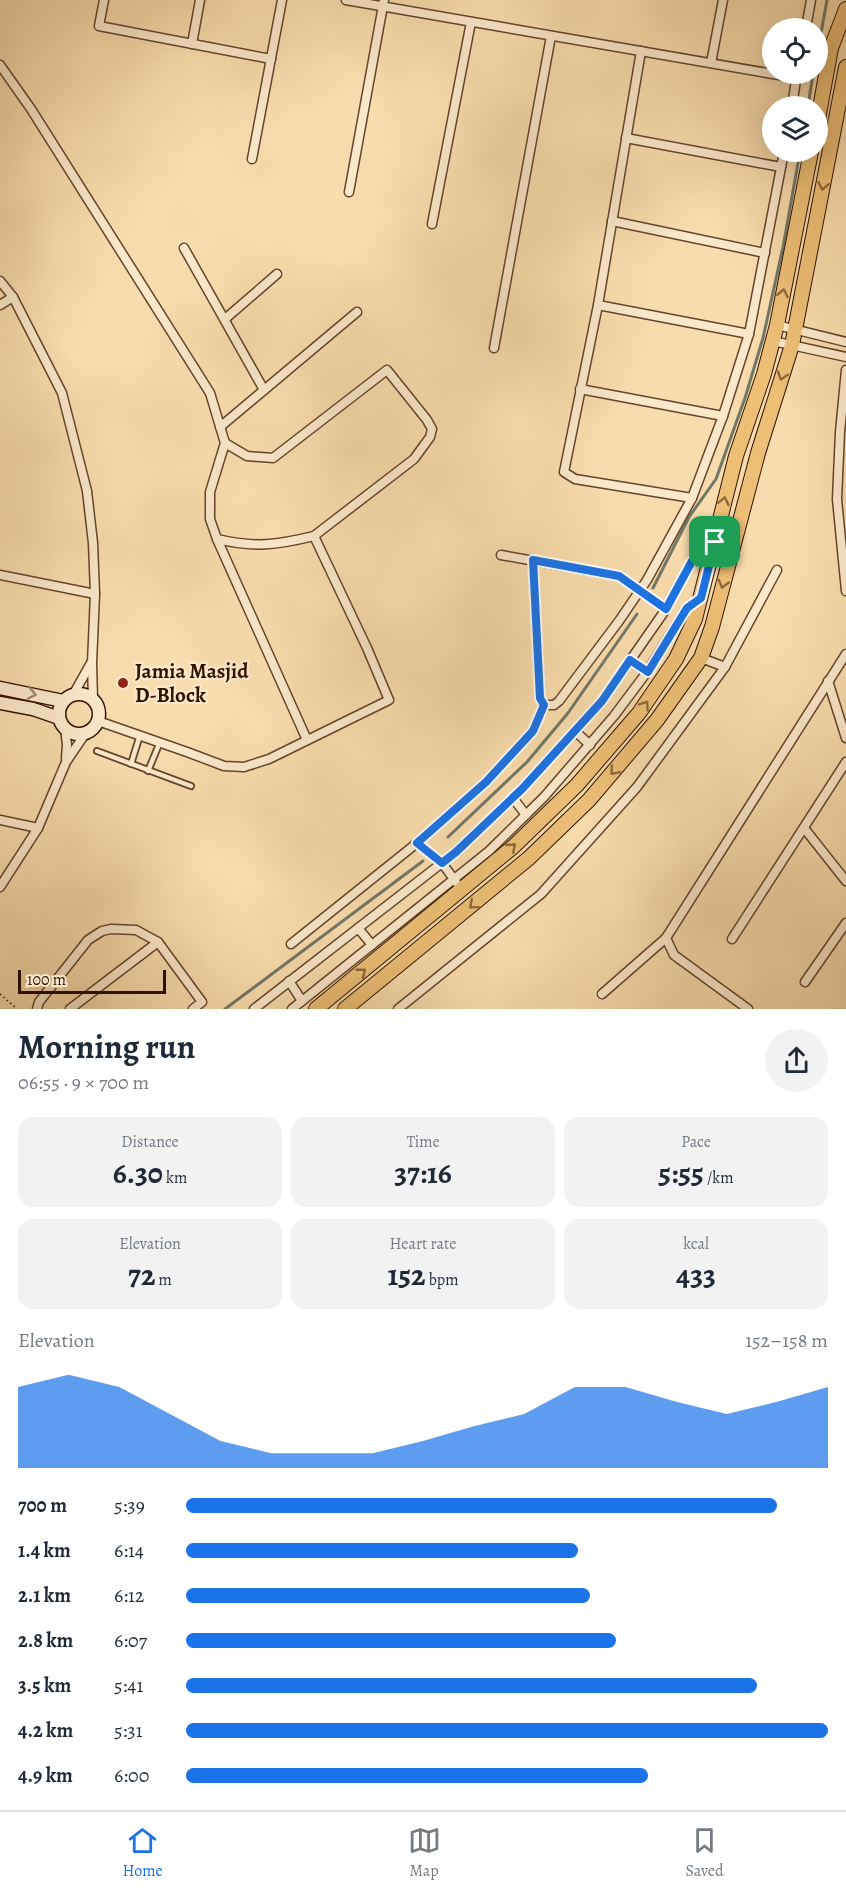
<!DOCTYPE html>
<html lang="en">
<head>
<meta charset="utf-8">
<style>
  body { margin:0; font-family:Alegreya,serif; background:#f2f2f3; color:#1f2937; height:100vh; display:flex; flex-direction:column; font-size:22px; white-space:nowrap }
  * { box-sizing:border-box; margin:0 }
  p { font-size:20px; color:#747a83 }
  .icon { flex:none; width:33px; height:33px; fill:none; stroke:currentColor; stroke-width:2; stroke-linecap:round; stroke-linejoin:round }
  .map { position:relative; height:1009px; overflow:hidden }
  .side { display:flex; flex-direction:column; background:#fff; flex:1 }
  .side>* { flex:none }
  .tools { position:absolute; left:762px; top:18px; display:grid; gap:12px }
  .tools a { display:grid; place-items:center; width:66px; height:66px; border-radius:50%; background:#fff; box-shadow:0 6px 24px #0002; font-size:30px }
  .scale { position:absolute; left:18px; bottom:15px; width:148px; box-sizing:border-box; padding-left:6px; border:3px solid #311201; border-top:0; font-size:16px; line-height:21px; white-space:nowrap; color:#311201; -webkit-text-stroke:4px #fbe8ca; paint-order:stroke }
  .pin { position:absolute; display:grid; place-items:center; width:51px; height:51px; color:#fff; margin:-26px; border-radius:12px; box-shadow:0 3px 9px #0006 }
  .round { display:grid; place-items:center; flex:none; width:63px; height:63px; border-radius:32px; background:#f2f2f3 }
  .head { display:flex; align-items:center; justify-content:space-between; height:102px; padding:0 18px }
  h1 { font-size:33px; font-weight:700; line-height:45px }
  .metrics { display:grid; grid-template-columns:repeat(3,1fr); gap:9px; height:102px; padding:6px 18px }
  .metrics div { display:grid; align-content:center; border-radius:15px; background:#f2f2f3; text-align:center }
  .metrics b { font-size:30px; font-weight:700 }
  .metrics small { font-size:16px; font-weight:400 }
  .metrics p { font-size:16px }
  .chart { height:168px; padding:12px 18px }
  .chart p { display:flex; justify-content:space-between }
  .chart svg { width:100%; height:108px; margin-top:6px; fill:#1a73e8; opacity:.7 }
  ul { padding:0 18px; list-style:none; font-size:20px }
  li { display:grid; grid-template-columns:96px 72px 1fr; align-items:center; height:45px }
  li i { height:15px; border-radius:8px; background:#1a73e8 }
  .dock { display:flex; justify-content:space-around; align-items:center; height:84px; border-top:2px solid #e0e1e3; background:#fff; font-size:16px; color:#747a83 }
  .dock a { display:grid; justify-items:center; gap:3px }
  .dock .active { color:#1a73e8 }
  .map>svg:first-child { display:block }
</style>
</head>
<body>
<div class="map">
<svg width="846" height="1009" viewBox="0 0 846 1009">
  <rect width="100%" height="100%" fill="#f9dcad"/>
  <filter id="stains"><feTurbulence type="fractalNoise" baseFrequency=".00333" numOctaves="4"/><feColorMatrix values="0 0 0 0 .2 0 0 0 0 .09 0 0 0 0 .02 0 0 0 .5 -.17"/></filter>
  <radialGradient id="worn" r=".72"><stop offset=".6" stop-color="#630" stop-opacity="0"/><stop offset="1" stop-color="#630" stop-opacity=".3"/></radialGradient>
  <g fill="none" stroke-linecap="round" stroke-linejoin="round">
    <g stroke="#727866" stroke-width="3">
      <path d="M818,50L827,0"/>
      <path d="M808,106L813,74"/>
      <path d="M653,588L689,517L716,479L745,398L763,338L783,247L800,152"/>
      <path d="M448,837L527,762L568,713L637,614"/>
      <path d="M225,1009L423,861"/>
    </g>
    <defs>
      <g id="lane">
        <path d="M97,751L191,786"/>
        <path d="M131,764L140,735"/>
        <path d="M148,771L160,742"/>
      </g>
      <g id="street">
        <path d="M104,0L99,26L271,59"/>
        <path d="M346,0L796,78"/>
        <path d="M806,28L811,0"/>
        <path d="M192,44L200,0"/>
        <path d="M641,51L598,305L564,472L575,479L692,498"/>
        <path d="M711,63L723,0"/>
        <path d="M0,65L31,109L210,393L225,443"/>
        <path d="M792,106L797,74"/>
        <path d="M626,138L781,167"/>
        <path d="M252,159L282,0"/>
        <path d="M349,192L384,0"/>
        <path d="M612,221L765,253"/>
        <path d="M432,224L471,22"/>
        <path d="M184,248L264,390"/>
        <path d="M0,281L13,297L62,393L87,491L93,543L95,594L92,663L93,700"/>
        <path d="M0,305L13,297"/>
        <path d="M598,305L749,334"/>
        <path d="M225,319L277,274"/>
        <path d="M777,325L846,342"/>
        <path d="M773,341L846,357"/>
        <path d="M494,348L551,36"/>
        <path d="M846,370L840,432L837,499L846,591"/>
        <path d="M580,389L723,416"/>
        <path d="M220,427L357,312"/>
        <path d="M217,539L307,740"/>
        <path d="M501,555L619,576L666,609L692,561L712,544"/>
        <path d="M0,575L95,594"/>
        <path d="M701,658L725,667"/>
        <path d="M630,660L647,672"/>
        <path d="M828,681L846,738"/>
        <path d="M73,695L91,663"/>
        <path d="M544,705H554L559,701L619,621L647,580L692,498L723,416L749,334L784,152"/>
        <path d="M98,721L187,752L224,766L244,767L269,759L389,700L367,648L314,536C277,545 255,548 217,539L210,519V492L225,443L247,456L273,458L387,370L427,420L432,429L430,437L414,459L314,536"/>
        <path d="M65,728L67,745L66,758"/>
        <path d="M575,731L590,745"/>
        <path d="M513,798L526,815"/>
        <path d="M0,820L38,828"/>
        <path d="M804,828L846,881"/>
        <path d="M417,843L442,863L456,882"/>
        <path d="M0,887L38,828L66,762L85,734"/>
        <path d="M358,928L372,945"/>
        <path d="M732,939L846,762"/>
        <path d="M291,944L417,843L486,782L533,731L544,705L540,698L533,560"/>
        <path d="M289,981L302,1001"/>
        <path d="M805,982L846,923"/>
        <path d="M602,994L666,938"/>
        <path d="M37,1009L39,1002L88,940L102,931L111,929L136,930L158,942L202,1002L193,1009"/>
        <path d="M70,1009L158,942"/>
        <path d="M254,1009L456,852L523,788L602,701L666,609"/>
        <path d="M292,1009L489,851L544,797L614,716L647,672L687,608L701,599"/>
        <path d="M398,1009L541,894L637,787L725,667L777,570"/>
        <path d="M748,1009L674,955L666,938L846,654"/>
      </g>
      <g id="secondary">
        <path d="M0,688L63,701"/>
        <circle cx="79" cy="714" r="20"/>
        <path d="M0,703L33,709L59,718"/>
      </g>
      <g id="primary">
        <path d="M818,119L831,48L846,9"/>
        <path d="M316,1009L513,847L577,785L639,713L676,659L695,619L736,456L764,374L777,325L811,152"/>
        <path d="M345,1009L529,858L589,800L657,720L701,658L712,627L758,453L792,345L846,67"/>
      </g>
    </defs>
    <use href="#lane" stroke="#63442c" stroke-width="8"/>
    <use href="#street" stroke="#63442c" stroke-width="11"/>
    <use href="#secondary" stroke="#311201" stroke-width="15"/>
    <use href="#primary" stroke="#311201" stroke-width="16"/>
    <path stroke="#311201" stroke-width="1.5" stroke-dasharray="1.5 3" stroke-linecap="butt" d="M0,994L17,1009"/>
    <use href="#lane" stroke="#fbe8ca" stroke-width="4.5"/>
    <use href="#street" stroke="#fbe8ca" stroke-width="8"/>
    <use href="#secondary" stroke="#fbe8ca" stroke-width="12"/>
    <use href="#primary" stroke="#ecbe76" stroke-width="14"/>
  </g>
  <defs><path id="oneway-chevron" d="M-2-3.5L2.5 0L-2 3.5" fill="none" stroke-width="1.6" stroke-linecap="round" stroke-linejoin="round" transform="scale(1.5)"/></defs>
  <g stroke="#8e683c">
    <use href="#oneway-chevron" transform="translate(823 186) rotate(101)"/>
    <use href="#oneway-chevron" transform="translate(783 293) rotate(-79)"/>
    <use href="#oneway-chevron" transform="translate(782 376) rotate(108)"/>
    <use href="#oneway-chevron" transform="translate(724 501) rotate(-78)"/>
    <use href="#oneway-chevron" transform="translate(723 584) rotate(105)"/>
    <use href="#oneway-chevron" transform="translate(645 705) rotate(-55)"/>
    <use href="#oneway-chevron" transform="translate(614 771) rotate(130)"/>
    <use href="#oneway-chevron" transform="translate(512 847) rotate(-41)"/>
    <use href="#oneway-chevron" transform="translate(473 905) rotate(140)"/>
    <use href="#oneway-chevron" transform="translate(362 972) rotate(-39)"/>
  </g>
  <use stroke="#a08870" href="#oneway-chevron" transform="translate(32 694) rotate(12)"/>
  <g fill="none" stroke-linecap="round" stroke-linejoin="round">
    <defs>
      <path id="route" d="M715,542L701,598L687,608L648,672L630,660L602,701L523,788L456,852L442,863L417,843L486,782L533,731L544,705L540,698L533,560L619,576L666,609L692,561Z"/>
    </defs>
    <use href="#route" stroke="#fff" stroke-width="12"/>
    <use href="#route" stroke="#1a73e8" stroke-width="8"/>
  </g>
  <circle fill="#8f2418" stroke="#fbe8ca" stroke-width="2" cx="123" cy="683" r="6"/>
  <g text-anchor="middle" stroke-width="4.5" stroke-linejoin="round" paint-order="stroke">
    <g font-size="21" font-weight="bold" fill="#311201" stroke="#fbe8ca" text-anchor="start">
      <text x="135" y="678">Jamia Masjid<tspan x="135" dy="24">D-Block</tspan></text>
    </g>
  </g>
  <rect width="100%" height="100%" filter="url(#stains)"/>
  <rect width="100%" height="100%" fill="url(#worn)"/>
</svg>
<div class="tools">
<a><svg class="icon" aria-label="locate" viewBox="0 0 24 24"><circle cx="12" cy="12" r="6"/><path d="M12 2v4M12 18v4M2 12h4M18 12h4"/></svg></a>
<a><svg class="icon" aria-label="layers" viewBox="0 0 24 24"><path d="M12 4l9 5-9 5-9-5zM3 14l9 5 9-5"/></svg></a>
</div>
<div class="scale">100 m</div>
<div class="pin" style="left:715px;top:542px;background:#1e9e55"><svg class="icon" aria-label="arrive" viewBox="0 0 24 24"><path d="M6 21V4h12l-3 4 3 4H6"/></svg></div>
</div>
<section class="side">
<div class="head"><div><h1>Morning run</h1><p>06:55 · 9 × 700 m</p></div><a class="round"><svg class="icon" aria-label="share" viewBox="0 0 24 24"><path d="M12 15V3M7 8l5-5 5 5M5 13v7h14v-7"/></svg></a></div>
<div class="metrics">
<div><p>Distance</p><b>6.30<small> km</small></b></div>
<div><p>Time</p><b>37:16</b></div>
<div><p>Pace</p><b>5:55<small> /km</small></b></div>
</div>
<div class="metrics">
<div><p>Elevation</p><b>72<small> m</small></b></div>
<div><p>Heart rate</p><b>152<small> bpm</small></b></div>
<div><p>kcal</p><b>433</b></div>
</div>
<div class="chart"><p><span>Elevation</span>152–158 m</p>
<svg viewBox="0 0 160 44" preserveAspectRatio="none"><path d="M0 44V11L10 6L20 11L30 22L40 33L50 38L60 38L70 38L80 33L90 27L100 22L110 11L120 11L130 17L140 22L150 17L160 11V44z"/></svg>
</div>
<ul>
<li><b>700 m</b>5:39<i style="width:92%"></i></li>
<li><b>1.4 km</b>6:14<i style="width:61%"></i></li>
<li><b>2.1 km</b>6:12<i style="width:63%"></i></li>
<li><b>2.8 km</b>6:07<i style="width:67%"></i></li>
<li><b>3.5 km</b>5:41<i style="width:89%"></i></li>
<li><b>4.2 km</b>5:31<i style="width:100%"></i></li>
<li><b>4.9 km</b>6:00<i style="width:72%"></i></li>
</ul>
</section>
<nav class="dock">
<a class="active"><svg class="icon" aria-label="home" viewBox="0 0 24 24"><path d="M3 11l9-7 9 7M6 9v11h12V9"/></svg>Home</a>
<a><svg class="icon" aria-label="map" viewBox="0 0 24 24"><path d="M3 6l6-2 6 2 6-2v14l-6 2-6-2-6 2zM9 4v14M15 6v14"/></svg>Map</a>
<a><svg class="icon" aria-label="saved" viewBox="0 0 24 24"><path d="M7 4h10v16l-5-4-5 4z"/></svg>Saved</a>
</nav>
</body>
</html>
